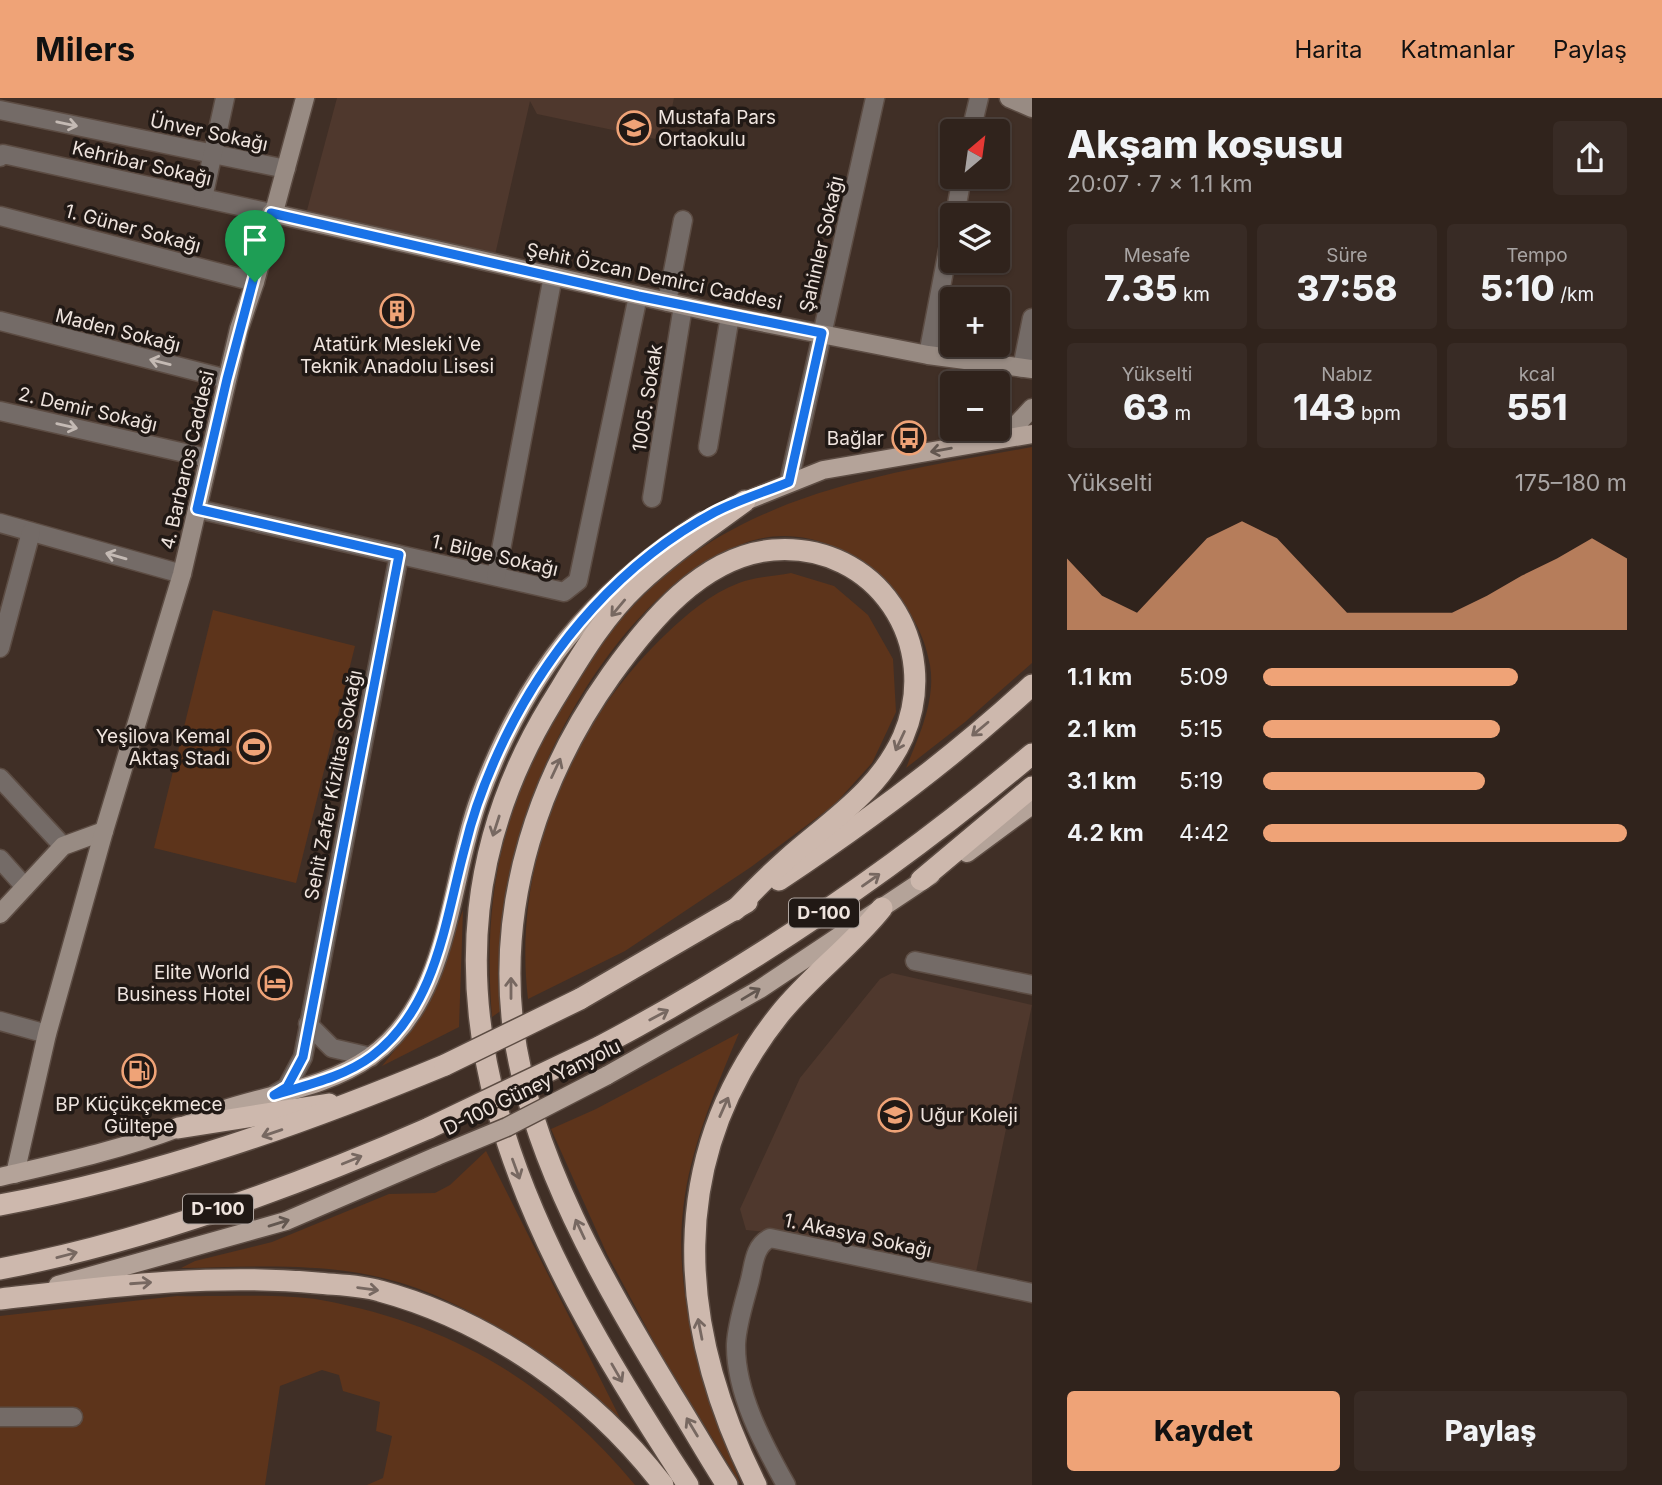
<!DOCTYPE html>
<html lang="tr">
<head>
<meta charset="utf-8">
<style>
  body { margin:0; font-family:Inter,sans-serif; background:#382b25; color:#f1f3f6; height:100vh; display:flex; flex-direction:column; font-size:26px; white-space:nowrap }
  * { box-sizing:border-box; margin:0 }
  p { font-size:23px; color:#a8a4a3 }
  .icon { flex:none; width:38px; height:38px; fill:none; stroke:currentColor; stroke-width:2; stroke-linecap:round; stroke-linejoin:round }
  .map { position:relative; flex:1; overflow:hidden }
  .drawer { display:flex; flex-direction:column; background:#30231c; width:630px }
  .drawer>* { flex:none }
  .needle { width:46px; rotate:29deg }
  .buttons { position:absolute; left:940px; top:21px; display:grid; gap:14px }
  .buttons a { display:grid; place-items:center; width:70px; height:70px; border-radius:7px; background:#30231c; box-shadow:0 2px 5px #0004,0 0 0 2px #4b403b; font-size:35px }
  .pin { position:absolute; display:grid; place-items:center; width:60px; height:60px; color:#fff; margin:-72px -30px; border-radius:50% 50% 50% 0; rotate:-45deg; box-shadow:0 0 7px #0007 }
  .pin .icon { rotate:45deg }
  .round { display:grid; place-items:center; flex:none; width:74px; height:74px; border-radius:7px; background:#382b25 }
  .headline { display:flex; align-items:center; justify-content:space-between; height:119px; padding:0 35px }
  h1 { font-size:38px; font-weight:800; line-height:52px }
  .stats { display:grid; grid-template-columns:repeat(3,1fr); gap:10px; height:119px; padding:7px 35px }
  .stats div { display:grid; align-content:center; border-radius:7px; background:#382b25; text-align:center }
  .stats b { font-size:35px; font-weight:800 }
  .stats small { font-size:19px; font-weight:400 }
  .stats p { font-size:19px }
  .chart { height:196px; padding:14px 35px }
  .chart p { display:flex; justify-content:space-between }
  .chart svg { width:100%; height:126px; margin-top:7px; fill:#efa377; opacity:.7 }
  .primary-button { display:flex; gap:14px; margin-top:auto; padding:14px 35px }
  .primary-button a { flex:1; height:80px; border-radius:7px; background:#efa377; color:#111; font-size:28px; font-weight:800; line-height:80px; text-align:center }
  .primary-button a+a { background:#382b25; color:#f1f3f6 }
  ul { padding:0 35px; list-style:none; font-size:23px }
  li { display:grid; grid-template-columns:112px 84px 1fr; align-items:center; height:52px }
  li i { height:18px; border-radius:9px; background:#efa377 }
  header { display:flex; align-items:center; gap:42px; box-sizing:border-box; height:98px; padding:0 35px; background:#efa377; color:#111 }
  header strong { font-size:33px }
  nav { display:flex; gap:38px; margin-inline-start:auto; font-size:24px }
  main { display:flex; flex:1; min-height:0 }
  .map>svg:first-child { display:block }
</style>
</head>
<body>
<header>
<strong>Milers</strong>
<nav><a>Harita</a><a>Katmanlar</a><a>Paylaş</a></nav>
</header>
<main>
<div class="map">
<svg width="1032" height="1387" viewBox="0 0 1032 1387">
  <rect width="100%" height="100%" fill="#402f26"/>
  <g fill="#4f382d">
    <path d="M337,0H674L665,43L537,16L530,3L495,157L306,116Z"/>
    <path d="M892,875L1032,907L976,1174L807,1138L746,1132L740,1111L800,980L880,881Z"/>
  </g>
  <g fill="#5d341b">
    <path d="M1032,349V565L965,624L906,670C919,638 936,602 930,567C917,488 826,415 745,445C624,490 534,655 511,775C502,819 505,868 502,912L492,919C487,858 489,796 506,735C541,611 623,486 741,427C831,381 934,367 1032,349Z"/>
    <path d="M791,475L834,488L868,517L893,561L896,614L872,665L834,707L751,769L625,853L528,901C512,768 569,628 666,536C687,516 710,496 739,485C754,479 775,478 791,475Z"/>
    <path d="M213,512L355,548L296,785L154,750Z"/>
    <path d="M463,812L459,929L382,968C426,915 440,875 463,812Z"/>
    <path d="M739,935C717,987 694,1041 685,1097C669,1195 707,1297 741,1387L659,1253L607,1156L551,1031L596,1011Z"/>
    <path d="M486,1053L620,1320C550,1263 473,1202 383,1180C318,1164 248,1169 181,1170L195,1163L272,1144L389,1096L435,1095L450,1087Z"/>
    <path d="M177,1198C220,1199 281,1195 321,1202C452,1226 550,1285 635,1387H367L383,1380L392,1338L376,1333L380,1304L343,1293L339,1277L322,1272L280,1288L265,1387H0V1218Z"/>
  </g>
  <g fill="none" stroke-linecap="round" stroke-linejoin="round">
    <defs>
      <g id="street">
        <path d="M0,12L286,71"/>
        <path d="M971,33L979,0"/>
        <path d="M0,59L3,56L271,115"/>
        <path d="M203,100L225,0"/>
        <path d="M955,117L962,79"/>
        <path d="M0,118L255,184"/>
        <path d="M667,204L683,122"/>
        <path d="M0,223L227,281"/>
        <path d="M928,257L952,131"/>
        <path d="M1022,270L1032,220"/>
        <path d="M0,313L207,360"/>
        <path d="M708,349L730,218"/>
        <path d="M789,384L875,0"/>
        <path d="M652,400L683,208"/>
        <path d="M197,411L564,494L578,483L638,198"/>
        <path d="M0,425L182,476"/>
        <path d="M496,478L553,178"/>
        <path d="M0,550L31,434"/>
        <path d="M0,680L63,748"/>
        <path d="M0,761L25,789"/>
        <path d="M915,863L1032,887"/>
        <path d="M0,923L47,936"/>
        <path d="M308,926L332,950L371,959"/>
        <path d="M275,996L287,989L303,959L399,457"/>
        <path d="M0,1319H73"/>
        <path d="M786,1387C763,1346 735,1294 736,1246C737,1225 745,1202 750,1182C754,1166 754,1148 770,1140L1032,1195"/>
      </g>
      <g id="secondary">
        <path d="M1009,0L1032,10"/>
        <path d="M271,115L730,218L928,257L1032,271"/>
        <path d="M983,341L1018,325L1032,310"/>
        <path d="M0,816L63,748L104,733"/>
        <path d="M15,1076L47,936L104,733L182,476L239,231L255,184L305,0"/>
      </g>
      <g id="primary">
        <path d="M733,408L823,372L1032,336"/>
        <path d="M967,755L1032,707"/>
        <path d="M606,978L760,891L931,777"/>
        <path d="M0,1079C60,1065 120,1052 178,1030C193,1025 207,1017 222,1012C270,996 328,989 370,959C451,902 448,785 479,701C525,576 591,495 702,423"/>
        <path d="M58,1187L286,1123L437,1058"/>
      </g>
      <g id="highway">
        <path d="M779,782C868,723 954,659 1032,587"/>
        <path d="M921,782L1032,689"/>
        <path d="M580,901L747,804"/>
        <path d="M599,949C754,867 898,769 1032,656"/>
        <path d="M178,1030L329,1006"/>
        <path d="M0,1107C155,1078 300,1027 445,967"/>
        <path d="M0,1171C147,1143 292,1090 429,1030"/>
        <path d="M0,1201C105,1189 210,1175 317,1185C337,1187 360,1187 380,1193C491,1223 593,1296 663,1387"/>
        <path d="M688,1387C531,1148 382,883 551,606C577,564 601,521 637,487C670,456 708,430 745,403"/>
        <path d="M727,1387C708,1358 691,1327 672,1297C605,1187 529,1057 513,928C498,802 539,678 611,577C649,524 702,458 773,452C877,444 943,546 903,639C879,693 830,723 787,761C769,777 752,794 735,812"/>
        <path d="M756,1387C677,1229 664,1062 779,917C810,878 851,849 882,810"/>
      </g>
    </defs>
    <use href="#street" stroke="#5c4c43" stroke-width="21"/>
    <use href="#secondary" stroke="#5c4c43" stroke-width="21"/>
    <use href="#primary" stroke="#5c4c43" stroke-width="21"/>
    <use href="#highway" stroke="#5c4c43" stroke-width="24"/>
    <use href="#street" stroke="#746b67" stroke-width="18"/>
    <use href="#secondary" stroke="#988b83" stroke-width="18"/>
    <use href="#primary" stroke="#b4a399" stroke-width="18"/>
    <use href="#highway" stroke="#cdb8ad" stroke-width="21"/>
    <defs>
      <path id="primary-bridge" d="M437,1058L507,1029L606,978"/>
      <g id="highway-bridge">
        <path d="M445,967L580,901"/>
        <path d="M429,1030L599,949"/>
      </g>
    </defs>
    <use href="#primary-bridge" stroke="#5c4c43" stroke-width="21" stroke-linecap="butt"/>
    <use href="#highway-bridge" stroke="#5c4c43" stroke-width="24" stroke-linecap="butt"/>
    <use href="#primary-bridge" stroke="#b4a399" stroke-width="18"/>
    <use href="#highway-bridge" stroke="#cdb8ad" stroke-width="21"/>
  </g>
  <defs><path id="oneway-shaft" d="M-6 0H5M1.5-3L5.5 0L1.5 3" fill="none" stroke-width="1.6" stroke-linecap="round" stroke-linejoin="round" transform="scale(1.75)"/></defs>
  <g stroke="#c4bab4">
    <use href="#oneway-shaft" transform="translate(67 26) rotate(12)"/>
    <use href="#oneway-shaft" transform="translate(160 264) rotate(-166)"/>
    <use href="#oneway-shaft" transform="translate(67 328) rotate(13)"/>
    <use href="#oneway-shaft" transform="translate(116 458) rotate(-164)"/>
  </g>
  <g stroke="#635750">
    <use href="#oneway-shaft" transform="translate(941 352) rotate(170)"/>
    <use href="#oneway-shaft" transform="translate(751 896) rotate(-31)"/>
    <use href="#oneway-shaft" transform="translate(279 1125) rotate(-17)"/>
  </g>
  <g stroke="#776861">
    <use href="#oneway-shaft" transform="translate(618 510) rotate(130)"/>
    <use href="#oneway-shaft" transform="translate(980 631) rotate(140)"/>
    <use href="#oneway-shaft" transform="translate(900 643) rotate(115)"/>
    <use href="#oneway-shaft" transform="translate(556 670) rotate(-65)"/>
    <use href="#oneway-shaft" transform="translate(496 728) rotate(108)"/>
    <use href="#oneway-shaft" transform="translate(871 782) rotate(-35)"/>
    <use href="#oneway-shaft" transform="translate(511 890) rotate(-90)"/>
    <use href="#oneway-shaft" transform="translate(659 917) rotate(-28)"/>
    <use href="#oneway-shaft" transform="translate(724 1009) rotate(-66)"/>
    <use href="#oneway-shaft" transform="translate(272 1035) rotate(161)"/>
    <use href="#oneway-shaft" transform="translate(352 1062) rotate(-22)"/>
    <use href="#oneway-shaft" transform="translate(516 1071) rotate(70)"/>
    <use href="#oneway-shaft" transform="translate(580 1131) rotate(-115)"/>
    <use href="#oneway-shaft" transform="translate(67 1157) rotate(-15)"/>
    <use href="#oneway-shaft" transform="translate(141 1185) rotate(-4)"/>
    <use href="#oneway-shaft" transform="translate(368 1191) rotate(8)"/>
    <use href="#oneway-shaft" transform="translate(700 1231) rotate(-101)"/>
    <use href="#oneway-shaft" transform="translate(617 1275) rotate(60)"/>
    <use href="#oneway-shaft" transform="translate(692 1329) rotate(-121)"/>
  </g>
  <g fill="none" stroke-linecap="round" stroke-linejoin="round">
    <defs>
      <path id="route" d="M271,115L638,198L822,235L789,384C765,394 738,402 715,414C623,463 551,546 505,640C488,675 474,711 465,749C445,822 437,909 372,958C344,979 307,987 274,997L287,989L303,959L399,457L197,411L227,281Z"/>
    </defs>
    <use href="#route" stroke="#fff" stroke-width="14"/>
    <use href="#route" stroke="#1a73e8" stroke-width="9"/>
  </g>
  <defs>
    <symbol id="school-ring" viewBox="-11 -11 22 22"><circle r="9.5" fill="#211915" stroke="#efa377" stroke-width="1.5"/><path d="M0-5L7-2L0 1L-7-2ZM-4 1L0 2.5L4 1V4Q0 6-4 4Z" fill="#efa377"/></symbol>
    <symbol id="building-ring" viewBox="-11 -11 22 22"><circle r="9.5" fill="#211915" stroke="#efa377" stroke-width="1.5"/><path d="M-4-6H4V6H1V3H-1V6H-4ZM-2.5-4.3h1.7v1.8h-1.7ZM.8-4.3h1.7v1.8H.8ZM-2.5-1h1.7V.8h-1.7ZM.8-1h1.7V.8H.8Z" fill="#efa377"/></symbol>
    <symbol id="bus-ring" viewBox="-11 -11 22 22"><circle r="9.5" fill="#211915" stroke="#efa377" stroke-width="1.5"/><path d="M-5-6H5V4H4V6H2V4H-2V6H-4V4H-5ZM-3.5-4V0h7V-4ZM-3.5 1.2v1.5H-2V1.2ZM2 1.2v1.5H3.5V1.2Z" fill="#efa377"/></symbol>
    <symbol id="stadium-ring" viewBox="-11 -11 22 22"><circle r="9.5" fill="#211915" stroke="#efa377" stroke-width="1.5"/><path d="M0-5a6.5 5 0 1 0 0 10a6.5 5 0 1 0 0-10ZM-3.5-1.8h7v3.6h-7Z" fill="#efa377"/></symbol>
    <symbol id="hotel-ring" viewBox="-11 -11 22 22"><circle r="9.5" fill="#211915" stroke="#efa377" stroke-width="1.5"/><path d="M-6-4.5h1.5V1H6V5H4.5V3h-9V5H-6ZM-4 0a1.8 1.8 0 1 1 3.6 0ZM.5 0V-2.5h3Q6-2.5 6 0Z" fill="#efa377"/></symbol>
    <symbol id="fuel-ring" viewBox="-11 -11 22 22"><circle r="9.5" fill="#211915" stroke="#efa377" stroke-width="1.5"/><path d="M-5.5-6h7V0h2V4h1.3V-2.5L3-4.5l.8-.8L6-3V5H2.5V1h-1V6h-7ZM-4.2-4.7v3.2H.2V-4.7Z" fill="#efa377"/></symbol>
  </defs>
  <g fill-rule="evenodd">
    <use href="#school-ring" x="615" y="11" width="38" height="38"/>
    <use href="#building-ring" x="378" y="194" width="38" height="38"/>
    <use href="#bus-ring" x="890" y="321" width="38" height="38"/>
    <use href="#stadium-ring" x="235" y="630" width="38" height="38"/>
    <use href="#hotel-ring" x="256" y="866" width="38" height="38"/>
    <use href="#fuel-ring" x="120" y="954" width="38" height="38"/>
    <use href="#school-ring" x="876" y="998" width="38" height="38"/>
  </g>
  <g text-anchor="middle" stroke-width="7" stroke-linejoin="round" paint-order="stroke">
    <g fill="#211915" stroke="#b1a7a2" stroke-width="2">
      <rect x="789" y="800.5" width="70" height="29" rx="5"/>
      <rect x="183" y="1096.5" width="70" height="29" rx="5"/>
    </g>
    <g font-size="18" font-weight="bold" fill="#efe4de">
      <text x="824" y="821">D-100</text>
      <text x="218" y="1117">D-100</text>
    </g>
    <g font-size="19" fill="#efe4de" stroke="#211915" text-anchor="end">
      <text x="658" y="26" text-anchor="start">Mustafa Pars<tspan x="658" dy="22">Ortaokulu</tspan></text>
      <text x="397" y="253" text-anchor="middle">Atatürk Mesleki Ve<tspan x="397" dy="22">Teknik Anadolu Lisesi</tspan></text>
      <text x="884" y="347">Bağlar</text>
      <text x="230" y="645">Yeşilova Kemal<tspan x="230" dy="22">Aktaş Stadı</tspan></text>
      <text x="250" y="881">Elite World<tspan x="250" dy="22">Business Hotel</tspan></text>
      <text x="139" y="1013" text-anchor="middle">BP Küçükçekmece<tspan x="139" dy="22">Gültepe</tspan></text>
      <text x="920" y="1024" text-anchor="start">Uğur Koleji</text>
    </g>
    <g font-size="19" fill="#efe4de" stroke="#211915">
      <text transform="translate(209 34) rotate(12)" y="7">Ünver Sokağı</text>
      <text transform="translate(142 65) rotate(13)" y="7">Kehribar Sokağı</text>
      <text transform="translate(133 130) rotate(15)" y="7">1. Güner Sokağı</text>
      <text transform="translate(821 146) rotate(-77)" y="7">Şahinler Sokağı</text>
      <text transform="translate(654 178) rotate(12)" y="7">Şehit Özcan Demirci Caddesi</text>
      <text transform="translate(118 232) rotate(14)" y="7">Maden Sokağı</text>
      <text transform="translate(647 300) rotate(-81)" y="7">1005. Sokak</text>
      <text transform="translate(88 311) rotate(13)" y="7">2. Demir Sokağı</text>
      <text transform="translate(187 362) rotate(-77)" y="7">4. Barbaros Caddesi</text>
      <text transform="translate(495 457) rotate(13)" y="7">1. Bilge Sokağı</text>
      <text transform="translate(333 687) rotate(-79)" y="7">Sehit Zafer Kiziltas Sokağı</text>
      <text transform="translate(532 989) rotate(-26)" y="7">D-100 Güney Yanyolu</text>
      <text transform="translate(858 1137) rotate(12)" y="7">1. Akasya Sokağı</text>
    </g>
  </g>
</svg>
<div class="buttons">
<a><svg class="needle" viewBox="-14 -14 28 28"><path d="M0-13l5 13h-10z" fill="#e53935"/><path d="M0 13l5-13h-10z" fill="#a8a4a3"/></svg></a>
<a><svg class="icon" aria-label="layers" viewBox="0 0 24 24"><path d="M12 4l9 5-9 5-9-5zM3 14l9 5 9-5"/></svg></a>
<a>+</a>
<a>−</a>
</div>
<div class="pin" style="left:255px;top:184px;background:#1e9e55"><svg class="icon" aria-label="arrive" viewBox="0 0 24 24"><path d="M6 21V4h12l-3 4 3 4H6"/></svg></div>
</div>
<section class="drawer">
<div class="headline"><div><h1>Akşam koşusu</h1><p>20:07 · 7 × 1.1 km</p></div><a class="round"><svg class="icon" aria-label="share" viewBox="0 0 24 24"><path d="M12 15V3M7 8l5-5 5 5M5 13v7h14v-7"/></svg></a></div>
<div class="stats">
<div><p>Mesafe</p><b>7.35<small> km</small></b></div>
<div><p>Süre</p><b>37:58</b></div>
<div><p>Tempo</p><b>5:10<small> /km</small></b></div>
</div>
<div class="stats">
<div><p>Yükselti</p><b>63<small> m</small></b></div>
<div><p>Nabız</p><b>143<small> bpm</small></b></div>
<div><p>kcal</p><b>551</b></div>
</div>
<div class="chart"><p><span>Yükselti</span>175–180 m</p>
<svg viewBox="0 0 160 44" preserveAspectRatio="none"><path d="M0 44V19L10 32L20 38L30 25L40 12L50 6L60 12L70 25L80 38L90 38L100 38L110 38L120 32L130 25L140 19L150 12L160 19V44z"/></svg>
</div>
<ul>
<li><b>1.1 km</b>5:09<i style="width:70%"></i></li>
<li><b>2.1 km</b>5:15<i style="width:65%"></i></li>
<li><b>3.1 km</b>5:19<i style="width:61%"></i></li>
<li><b>4.2 km</b>4:42<i style="width:100%"></i></li>
</ul>
<div class="primary-button"><a>Kaydet</a><a>Paylaş</a></div>
</section>
</main>
</body>
</html>
